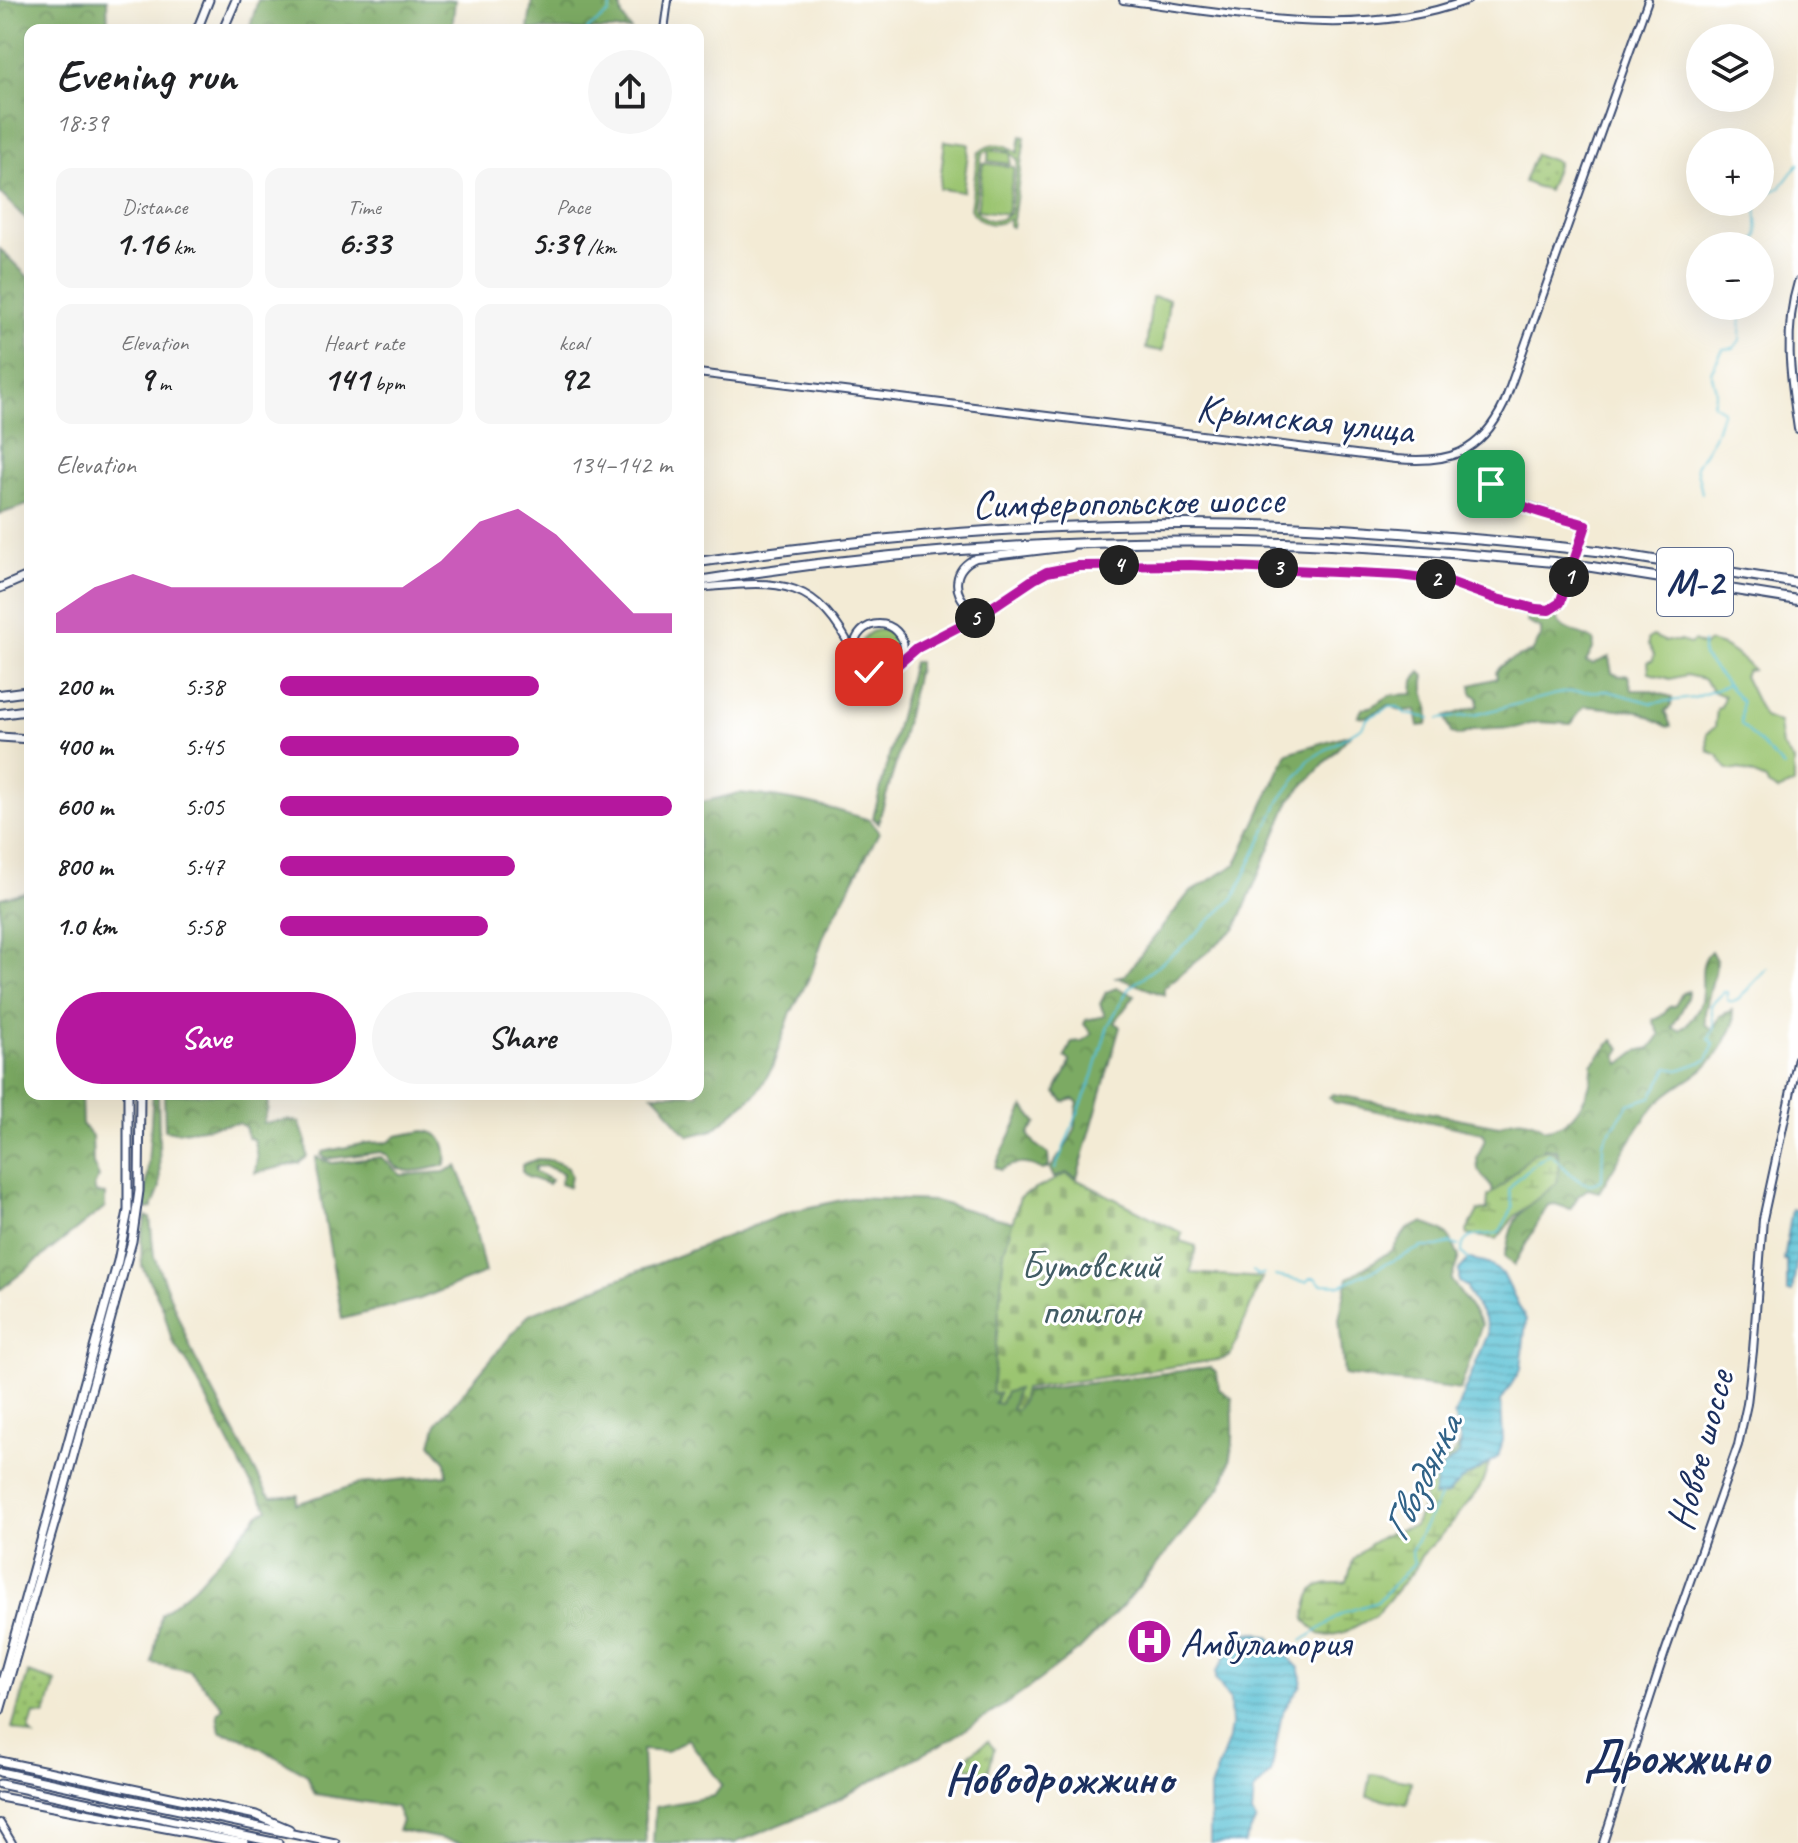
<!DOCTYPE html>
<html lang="en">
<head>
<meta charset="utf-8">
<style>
  body { margin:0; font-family:Caveat,sans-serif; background:#f6f6f6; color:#202124; height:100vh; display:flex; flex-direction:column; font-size:30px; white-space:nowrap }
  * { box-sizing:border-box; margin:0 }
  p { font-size:26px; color:#757577 }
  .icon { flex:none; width:44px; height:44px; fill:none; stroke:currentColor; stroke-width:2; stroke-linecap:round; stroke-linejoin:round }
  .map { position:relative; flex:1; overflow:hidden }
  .panel { position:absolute; left:24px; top:24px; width:680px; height:1076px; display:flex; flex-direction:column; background:#fff; border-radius:16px; box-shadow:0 8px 32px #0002 }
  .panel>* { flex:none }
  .buttons { position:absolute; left:1686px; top:24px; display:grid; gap:16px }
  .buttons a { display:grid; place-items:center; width:88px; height:88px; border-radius:50%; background:#fff; box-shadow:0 8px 32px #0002; font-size:40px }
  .pin { position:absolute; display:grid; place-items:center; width:68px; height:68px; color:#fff; margin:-34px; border-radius:16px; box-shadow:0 4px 12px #0006 }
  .km { position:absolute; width:40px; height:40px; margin:-20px; border-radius:50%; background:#222; color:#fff; font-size:22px; line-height:40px; text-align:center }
  .round { display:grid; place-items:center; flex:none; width:84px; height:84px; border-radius:42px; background:#f6f6f6 }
  .head { display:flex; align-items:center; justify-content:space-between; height:136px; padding:0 32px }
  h1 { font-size:44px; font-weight:800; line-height:60px }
  .stats { display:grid; grid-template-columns:repeat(3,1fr); gap:12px; height:136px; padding:8px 32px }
  .stats div { display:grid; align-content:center; border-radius:16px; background:#f6f6f6; text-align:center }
  .stats b { font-size:34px; font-weight:800 }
  .stats small { font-size:22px; font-weight:400 }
  .stats p { font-size:22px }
  .chart { height:224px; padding:16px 32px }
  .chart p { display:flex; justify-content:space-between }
  .chart svg { width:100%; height:144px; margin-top:8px; fill:#b5179e; opacity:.7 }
  .button { display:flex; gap:16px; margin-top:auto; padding:16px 32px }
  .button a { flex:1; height:92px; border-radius:48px; background:#b5179e; color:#fff; font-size:32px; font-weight:800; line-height:92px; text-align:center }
  .button a+a { background:#f6f6f6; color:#202124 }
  ul { padding:0 32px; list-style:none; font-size:26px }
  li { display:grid; grid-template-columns:128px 96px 1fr; align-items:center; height:60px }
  li i { height:20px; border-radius:10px; background:#b5179e }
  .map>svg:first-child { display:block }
</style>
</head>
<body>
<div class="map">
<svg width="1798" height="1843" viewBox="0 0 1798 1843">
  <defs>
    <pattern id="forest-crowns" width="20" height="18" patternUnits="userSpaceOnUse" patternTransform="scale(2)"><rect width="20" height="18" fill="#7caa63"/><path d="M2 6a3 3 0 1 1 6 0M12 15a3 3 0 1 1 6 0" fill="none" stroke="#658b55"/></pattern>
    <pattern id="wetland-marsh" width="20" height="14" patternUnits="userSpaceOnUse" patternTransform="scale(2)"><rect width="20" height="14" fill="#9bc571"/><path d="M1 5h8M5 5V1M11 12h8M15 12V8" fill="none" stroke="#7ea060"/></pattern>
    <pattern id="cemetery-stones" width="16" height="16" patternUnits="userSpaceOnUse" patternTransform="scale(2)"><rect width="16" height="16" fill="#9bc571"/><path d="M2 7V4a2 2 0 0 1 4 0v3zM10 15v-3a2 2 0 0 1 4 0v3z" fill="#7ea060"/></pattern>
    <pattern id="park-dots" width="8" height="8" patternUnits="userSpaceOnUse" patternTransform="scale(2)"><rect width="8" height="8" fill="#9bc571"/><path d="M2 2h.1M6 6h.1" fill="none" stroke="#7ea060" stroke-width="1.8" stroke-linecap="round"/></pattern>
    <pattern id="water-rules" width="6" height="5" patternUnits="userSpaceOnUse" patternTransform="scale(2)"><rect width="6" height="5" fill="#57c0d4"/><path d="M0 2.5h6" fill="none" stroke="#479caf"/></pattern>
  </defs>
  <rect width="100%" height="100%" fill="#fff"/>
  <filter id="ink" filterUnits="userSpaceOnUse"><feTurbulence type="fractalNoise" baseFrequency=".0125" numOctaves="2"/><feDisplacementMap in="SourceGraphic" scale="16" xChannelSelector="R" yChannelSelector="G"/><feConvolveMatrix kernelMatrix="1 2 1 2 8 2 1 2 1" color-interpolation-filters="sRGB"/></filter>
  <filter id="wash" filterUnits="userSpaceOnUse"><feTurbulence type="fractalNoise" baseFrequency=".006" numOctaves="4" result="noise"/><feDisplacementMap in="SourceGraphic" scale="32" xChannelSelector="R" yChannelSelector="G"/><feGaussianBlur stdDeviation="1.8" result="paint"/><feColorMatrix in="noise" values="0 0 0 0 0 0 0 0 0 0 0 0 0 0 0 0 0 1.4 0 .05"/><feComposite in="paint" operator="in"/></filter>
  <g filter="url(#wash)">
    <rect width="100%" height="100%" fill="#f3ebd5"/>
    <g fill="#9bc571" stroke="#5b7a68" stroke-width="2" fill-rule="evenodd">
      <path d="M1021,136L1025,137L1012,227L1009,226V219C993,228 980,224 970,209L978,153C992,141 1005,142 1018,153ZM998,148L1009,151L1018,160L1010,213C998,224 983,222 974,208L982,154L989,150L988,161L1010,164L1011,153L989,150Z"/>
      <path d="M945,141L969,144L963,192L939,189Z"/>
      <path d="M983,163L1014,167L1007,214L977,210Z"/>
      <path d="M1152,297L1169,299L1163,351L1146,349Z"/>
      <circle cx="880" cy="650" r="20"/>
      <path d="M1653,636L1664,641H1680L1690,644L1694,641L1704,646L1708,642C1728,645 1739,656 1753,670L1747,671L1744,676L1764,717L1779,723L1782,746L1794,761V784L1778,791L1768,785L1766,780L1740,769C1725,774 1724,764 1718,755L1708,751L1707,734L1715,727L1717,709L1721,707L1724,696L1714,692L1703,679L1686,675L1670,679L1649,673L1648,662L1653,660L1654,655L1648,644V639Z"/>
      <path d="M1371,1774L1411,1781L1407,1804L1367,1796Z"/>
    </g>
    <g fill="url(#forest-crowns)" stroke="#4c6c60" stroke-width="2">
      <path d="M0,0H107L108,30H30V223L0,193Z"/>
      <path d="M258,0H455L452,30H249Z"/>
      <path d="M532,0H619L622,16L631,30H528Z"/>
      <path d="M0,249L30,279V504L0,514Z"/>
      <path d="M1548,612L1556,615C1560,634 1581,631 1594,641L1593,649L1586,662L1593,664L1609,657L1612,673L1620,676L1628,675L1632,690H1648L1672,697L1671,706L1665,711L1671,726L1668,727L1638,711L1585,706C1578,711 1577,718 1571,724L1538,722L1515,728L1474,730L1459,736L1451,733L1446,717L1478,706V698L1472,693L1471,685L1497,678L1496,672C1507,658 1518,658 1532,652L1541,637V629L1527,622L1530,614L1541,618Z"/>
      <path d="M913,662H918V668L896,763L878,823L873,818Z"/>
      <path d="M1421,672L1425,676C1420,698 1433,699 1427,725L1419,726L1416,710L1402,711L1389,705L1366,717L1358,716L1363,708L1370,707L1391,695L1413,694L1414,680Z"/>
      <path d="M1351,734L1290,800L1236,928L1164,988V995L1116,977L1125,975L1189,893L1236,864L1287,753Z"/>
      <path d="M739,793C785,797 827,806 870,820L879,832L824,935L812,972L790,1015L772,1068L757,1093L713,1130L690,1136C671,1124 671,1108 653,1094H698V803Z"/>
      <path d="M30,891V1094H81L82,1124L92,1136L93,1164L99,1177L94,1186L96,1193L105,1194V1207L0,1290V898Z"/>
      <path d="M1711,951L1717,962L1705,1012V1024L1713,1030L1720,1016L1732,1010C1736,1024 1733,1026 1727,1038C1707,1080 1673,1080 1649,1113C1630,1138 1615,1166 1599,1192L1588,1189L1579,1195L1570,1209L1555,1204L1548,1205L1514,1265L1504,1257C1508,1246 1509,1231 1515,1221C1530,1195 1567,1186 1557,1150L1544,1148L1494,1203L1492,1188L1478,1170L1477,1158L1485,1139L1483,1133L1334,1102L1329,1097L1333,1094L1499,1126C1514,1116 1531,1118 1545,1129C1575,1127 1593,1090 1592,1064L1613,1040L1621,1048L1617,1056L1620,1064L1637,1051L1650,1048L1660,1035L1653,1020L1664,1014L1669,1007L1675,1006L1682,993L1688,991C1688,1003 1677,1017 1672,1028L1680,1030C1720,999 1689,972 1711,951Z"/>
      <path d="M1116,988L1135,995L1115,1022L1120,1027L1077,1178L1066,1173L1054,1178L1050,1169C1059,1156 1069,1144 1075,1129C1078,1119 1074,1112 1078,1103L1074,1099L1064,1102L1056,1093C1058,1081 1069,1073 1070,1061L1065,1057L1072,1042L1082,1041L1092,1034L1084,1024L1086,1020L1105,1016L1100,1004L1106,992Z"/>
      <path d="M153,1094H158L160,1187L152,1208L148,1209L145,1205Z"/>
      <path d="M167,1094H267L268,1108L263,1123L289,1120L299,1122L306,1140L307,1157L299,1163L255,1173L257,1158L254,1140L248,1137L245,1127L238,1123L176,1132L165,1130L164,1097Z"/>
      <path d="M1024,1107L1037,1123L1028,1134L1036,1145L1048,1154L1049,1167L1043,1170C1029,1162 1015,1161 1001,1170L995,1167Z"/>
      <path d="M424,1131C444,1132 448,1148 446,1165C424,1170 398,1180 387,1155L381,1152L327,1159L321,1155L323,1152L366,1143L389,1142L396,1136Z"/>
      <path d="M316,1157L332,1163L381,1157L401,1175L444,1172L457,1166L466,1188L485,1273L420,1299L342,1319L316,1168Z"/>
      <path d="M537,1159L551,1160L568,1167L571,1175L569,1187L560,1184L563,1173L545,1166L535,1167V1172L551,1180L548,1184L527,1177L522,1171V1165Z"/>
      <path d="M850,1198L934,1201L1013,1222L1004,1251L993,1393H999L995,1402L1004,1397L1006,1392L1018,1389L1011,1408L1021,1402L1023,1392L1210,1367L1217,1373L1219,1389L1232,1398C1234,1430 1236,1459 1220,1488L1126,1602L1079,1650L1015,1698L951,1739L824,1807L735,1843H653L655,1807L714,1796L722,1785L688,1739L666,1752L642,1750L646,1843H462L398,1830L402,1821L396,1807L315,1794L307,1775L241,1737L220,1732L217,1713L223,1707L190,1671L152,1663L161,1614L195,1586L259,1514L268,1509L246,1476L190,1367L172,1341L163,1308L142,1266L141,1239L146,1216L150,1218L154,1256L194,1356L267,1493L272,1497L298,1495L296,1504L358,1484L447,1475L446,1462L431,1444L437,1423L529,1314L789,1212Z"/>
      <path d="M1422,1223C1446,1230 1449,1233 1459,1257L1451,1280L1482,1324L1460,1390L1344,1375L1339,1319L1348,1278L1392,1250L1407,1229Z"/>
    </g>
    <g fill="url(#wetland-marsh)" stroke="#5b7a68" stroke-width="2">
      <path d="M1545,1150L1555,1152L1559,1160L1557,1183L1515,1216L1497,1239L1468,1235L1467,1231L1478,1211L1487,1210L1488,1196L1504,1184L1532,1154Z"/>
      <path d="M1461,1443L1459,1454L1447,1463L1446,1495L1460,1480L1489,1464L1480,1488L1441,1536L1421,1556L1415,1569L1375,1616L1345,1632L1329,1636L1319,1634L1305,1620C1307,1610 1308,1588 1321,1585C1328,1582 1339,1584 1347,1582L1353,1560L1370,1544L1389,1533L1414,1526L1424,1504L1425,1476C1437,1458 1449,1465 1461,1443Z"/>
    </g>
    <path fill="url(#cemetery-stones)" stroke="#5b7a68" stroke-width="2" d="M1066,1174L1182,1233L1180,1241L1196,1246L1191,1273L1262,1278L1231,1354L1223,1359L1024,1389L1021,1402L1016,1410L1011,1409L1017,1389L1006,1392L1000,1404L995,1403L999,1393H992L1004,1251L1020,1197Z"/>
    <g fill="url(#park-dots)" stroke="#5b7a68" stroke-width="2">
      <path d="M1535,154L1558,162L1548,191L1524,182Z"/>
      <path d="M28,1673L56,1682L45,1715L34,1714L29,1731L33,1736L12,1728Z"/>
      <path d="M988,1741L994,1749L987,1777L983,1776L977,1769L959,1766L960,1761Z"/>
    </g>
    <g fill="url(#water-rules)" stroke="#397899" stroke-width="2">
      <path d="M1792,1209L1798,1211V1254L1792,1292H1787V1260H1784Z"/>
      <path d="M1469,1259L1485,1262L1503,1274L1526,1320L1521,1369L1501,1401L1503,1440L1498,1457L1461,1480L1446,1495L1433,1497L1438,1472L1459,1454L1461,1443L1454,1416L1488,1334C1488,1314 1471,1305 1467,1287L1459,1282V1270Z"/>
      <path d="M1247,1633L1256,1632L1269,1637L1299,1668L1302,1677L1301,1685L1282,1713L1271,1773L1254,1791L1252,1814L1256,1820L1244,1843H1210V1789L1229,1739L1231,1725L1230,1700L1216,1679V1673L1231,1647Z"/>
    </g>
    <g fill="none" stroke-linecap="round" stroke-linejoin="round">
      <g stroke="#57c0d4" stroke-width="2">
        <path d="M587,30L609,13L613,0"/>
        <path d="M1760,196L1780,188L1798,164"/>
        <path d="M1752,246L1758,236L1756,202"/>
        <path d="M1702,493L1696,466L1714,437L1723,410L1713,404L1716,390L1711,372L1723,349L1734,348L1740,340L1741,306"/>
        <path d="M1703,642V656L1742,702L1741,724L1784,767"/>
        <path d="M1439,719L1474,715L1565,692L1608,691L1652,703L1694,698L1728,685"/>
        <path d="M1055,1169L1093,1076L1108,1026L1129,988L1178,950L1234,898L1280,800L1309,760L1362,727L1368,718L1390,707H1398L1406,714L1430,718"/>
        <path d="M1470,1261L1462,1253C1461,1231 1484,1236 1499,1233L1513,1208L1509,1190C1515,1179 1538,1160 1549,1154C1565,1163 1580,1196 1602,1179L1603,1143L1608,1134L1629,1104L1651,1097L1668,1068L1679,1070L1707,1060L1714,1044L1709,1038L1714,1029L1711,1005L1724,992H1727V1000L1733,1002L1738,1000L1767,968"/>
        <path d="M1253,1271L1257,1275L1264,1274"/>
        <path d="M1275,1276L1306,1282L1310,1278H1315L1321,1284L1341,1285L1422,1247H1438L1450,1243L1459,1246"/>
        <path d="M1302,1641L1345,1612L1377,1602L1414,1563L1411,1552L1440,1497"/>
      </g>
    </g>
  </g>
  <g filter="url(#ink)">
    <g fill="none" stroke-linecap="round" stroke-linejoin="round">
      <defs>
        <g id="minor">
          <path d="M1123,0C1238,14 1356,42 1468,0"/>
          <path d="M664,30L668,0"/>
          <path d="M1798,282C1783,331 1791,380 1798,429"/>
          <path d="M698,373L1396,459C1448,464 1480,454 1504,404L1648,0"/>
          <path d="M698,588C778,581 815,574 855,656"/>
          <path d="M988,605L970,607C951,593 953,568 976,558L1070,547"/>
          <circle cx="879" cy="649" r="25"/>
          <path d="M900,663L917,648L979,616L1034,579L1061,568L1078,566C1197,561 1317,570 1436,579C1463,581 1530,619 1552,609C1567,602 1580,542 1586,525L1508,499L1500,494L1463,452"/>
          <path d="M0,1823L12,1843"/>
          <path d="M1603,1843L1664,1655L1738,1445L1747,1404L1753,1351L1763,1219L1798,1058"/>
        </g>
        <g id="major">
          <path d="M197,30L209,0"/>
          <path d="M223,30L236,0"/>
          <path d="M0,588L30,575"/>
          <path d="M0,737L30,739"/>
          <path d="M0,1689L118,1261L128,1211V1094"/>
          <path d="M0,1711L59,1508L132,1241L139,1191L140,1094"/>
          <path d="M0,1761L256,1815L289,1829"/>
          <path d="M0,1772L335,1843"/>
          <path d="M0,1784L278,1843"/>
          <path d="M0,1797L245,1843"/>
        </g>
        <g id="highway">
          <path d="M1597,551L1798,583"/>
          <path d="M698,562C892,534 1090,518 1286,526C1377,530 1468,538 1559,547"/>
          <path d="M1592,567L1798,600"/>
          <path d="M698,581C891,550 1087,537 1283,543C1373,546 1464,554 1554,562"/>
          <path d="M0,695L30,691"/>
          <path d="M0,714L30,710"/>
        </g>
      </defs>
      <use href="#minor" stroke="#3b4b70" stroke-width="10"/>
      <use href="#major" stroke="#3b4b70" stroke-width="11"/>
      <use href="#highway" stroke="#3b4b70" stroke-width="12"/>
      <use href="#minor" stroke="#fff" stroke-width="6"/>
      <use href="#major" stroke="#fff" stroke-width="7"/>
      <use href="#highway" stroke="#fff" stroke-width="8"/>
      <defs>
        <g id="highway-bridge">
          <path d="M1559,547L1597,551"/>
          <path d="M1554,562L1592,567"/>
        </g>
      </defs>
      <use href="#highway-bridge" stroke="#3b4b70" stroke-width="12" stroke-linecap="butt"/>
      <use href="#highway-bridge" stroke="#fff" stroke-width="8"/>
    </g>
  </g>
  <g fill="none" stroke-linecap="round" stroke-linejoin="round" filter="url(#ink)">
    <defs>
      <path id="route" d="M869,672L882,674L889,672L917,648L979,616L1034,579L1047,572L1078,566L1190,565L1399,575L1447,581L1497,599L1536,609L1549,610L1560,603L1586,525C1554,515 1513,510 1491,484"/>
    </defs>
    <use href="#route" stroke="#fff" stroke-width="16"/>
    <use href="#route" stroke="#b5179e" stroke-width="10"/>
  </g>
  <defs>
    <symbol id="hospital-disc" viewBox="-11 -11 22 22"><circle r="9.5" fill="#b5179e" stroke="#fff"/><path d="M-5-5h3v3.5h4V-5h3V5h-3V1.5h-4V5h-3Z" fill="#fff"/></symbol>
  </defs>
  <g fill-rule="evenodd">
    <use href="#hospital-disc" x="1124" y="1616" width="51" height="51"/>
  </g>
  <g text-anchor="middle" stroke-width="6" stroke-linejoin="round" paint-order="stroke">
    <rect fill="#fff" stroke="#5f6d8e" stroke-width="2" x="1657" y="548" width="76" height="68" rx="6"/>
    <g font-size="38" font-weight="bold" fill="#1b2f5e">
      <text x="1695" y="595">М-2</text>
    </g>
    <g font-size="40" fill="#1b2f5e" stroke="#fff">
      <text transform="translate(1305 418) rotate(6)" y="14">Крымская улица</text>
      <text transform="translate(1128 501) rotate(-1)" y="14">Симферопольское шоссе</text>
      <text transform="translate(1699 1450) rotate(-75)" y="14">Новое шоссе</text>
    </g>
    <g font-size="40" fill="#415c64" stroke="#fff">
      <text x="1091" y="1278">Бутовский<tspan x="1091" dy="46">полигон</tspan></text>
    </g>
    <g font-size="40" fill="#1b2f5e" stroke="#fff" text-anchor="start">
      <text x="1180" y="1656">Амбулатория</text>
    </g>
    <g font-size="42" font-style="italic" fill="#306287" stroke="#fff">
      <text transform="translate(1420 1477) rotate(-64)" y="15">Гвоздянка</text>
    </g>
    <g font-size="44" font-weight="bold" fill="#1b2f5e" stroke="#fff">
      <text x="1059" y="1793">Новодрожжино</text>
    </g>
    <g font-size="48" font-weight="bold" fill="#1b2f5e" stroke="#fff">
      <text x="1677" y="1773">Дрожжино</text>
    </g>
  </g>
</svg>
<div class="buttons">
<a><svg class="icon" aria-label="layers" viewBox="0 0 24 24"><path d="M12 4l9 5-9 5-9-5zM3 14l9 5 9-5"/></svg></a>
<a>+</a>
<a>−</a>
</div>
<div class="pin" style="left:1491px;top:484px;background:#1e9e55"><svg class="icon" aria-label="arrive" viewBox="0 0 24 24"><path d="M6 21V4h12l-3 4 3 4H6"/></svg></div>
<div class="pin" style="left:869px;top:672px;background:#d93025"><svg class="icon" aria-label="check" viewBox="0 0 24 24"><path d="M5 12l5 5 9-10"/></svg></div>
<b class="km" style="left:1569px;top:577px">1</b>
<b class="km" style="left:1436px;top:579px">2</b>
<b class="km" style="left:1278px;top:568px">3</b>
<b class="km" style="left:1119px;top:565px">4</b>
<b class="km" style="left:975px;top:618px">5</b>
<section class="panel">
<div class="head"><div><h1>Evening run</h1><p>18:39</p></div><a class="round"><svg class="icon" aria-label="share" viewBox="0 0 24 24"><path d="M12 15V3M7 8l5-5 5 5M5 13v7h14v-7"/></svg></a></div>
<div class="stats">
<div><p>Distance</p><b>1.16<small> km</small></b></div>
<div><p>Time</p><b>6:33</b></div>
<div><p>Pace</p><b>5:39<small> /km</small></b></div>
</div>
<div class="stats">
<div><p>Elevation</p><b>9<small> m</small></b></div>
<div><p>Heart rate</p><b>141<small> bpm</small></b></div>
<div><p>kcal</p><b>92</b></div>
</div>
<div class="chart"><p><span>Elevation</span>134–142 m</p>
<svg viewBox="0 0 160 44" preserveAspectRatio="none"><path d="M0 44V38L10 30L20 26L30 30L40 30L50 30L60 30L70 30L80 30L90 30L100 22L110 10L120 6L130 14L140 26L150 38L160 38V44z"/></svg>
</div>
<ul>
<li><b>200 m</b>5:38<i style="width:66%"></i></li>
<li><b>400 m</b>5:45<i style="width:61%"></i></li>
<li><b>600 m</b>5:05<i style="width:100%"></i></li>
<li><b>800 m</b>5:47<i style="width:60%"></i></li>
<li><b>1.0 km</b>5:58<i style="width:53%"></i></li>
</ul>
<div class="button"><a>Save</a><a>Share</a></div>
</section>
</div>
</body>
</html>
